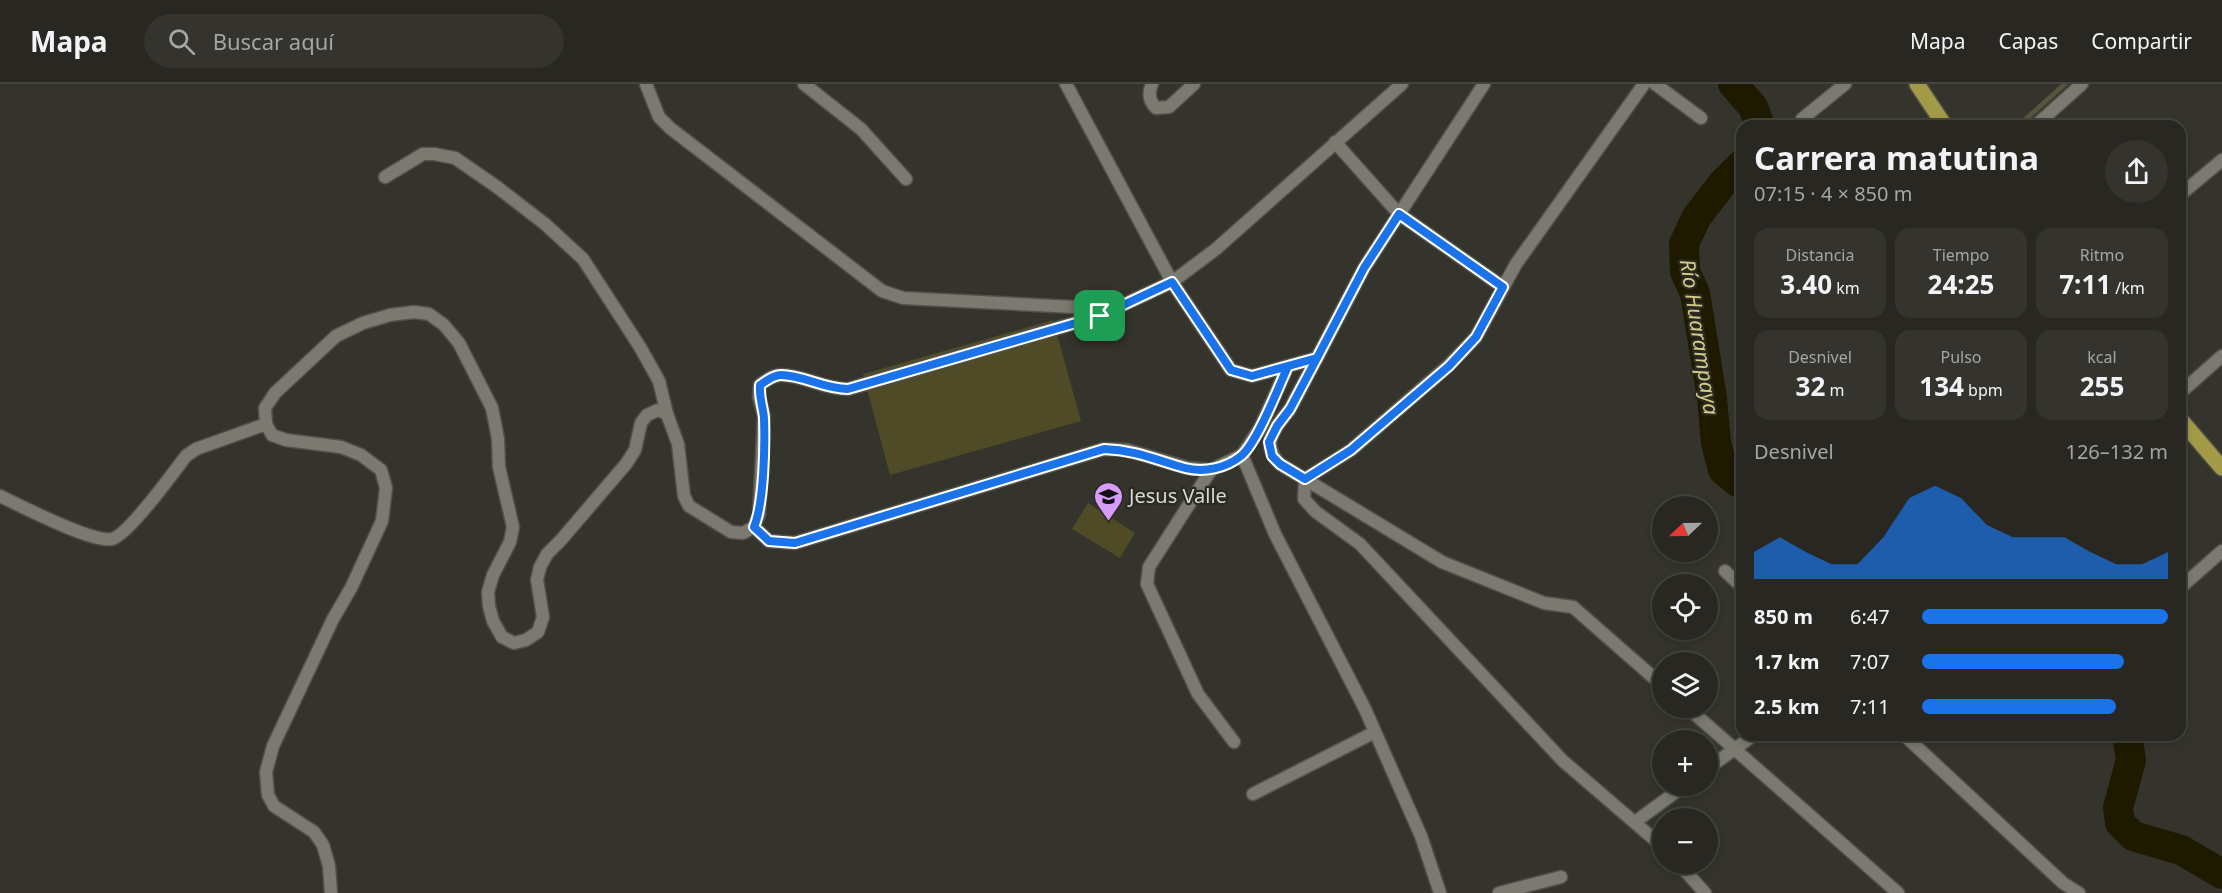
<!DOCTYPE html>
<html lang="es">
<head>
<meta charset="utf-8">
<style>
  body { margin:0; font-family:"Noto Sans",sans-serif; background:#34332e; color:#f1f3f6; height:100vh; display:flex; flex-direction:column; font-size:22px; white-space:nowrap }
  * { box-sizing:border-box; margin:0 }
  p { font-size:20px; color:#a5a5a5 }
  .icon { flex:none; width:33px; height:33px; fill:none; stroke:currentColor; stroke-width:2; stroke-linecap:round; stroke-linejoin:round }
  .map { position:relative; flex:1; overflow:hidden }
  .details { position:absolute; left:1736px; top:36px; width:450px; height:621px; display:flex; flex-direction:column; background:#282721; border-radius:18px; box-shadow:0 3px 9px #0003,0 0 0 2px #44443f }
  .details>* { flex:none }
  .needle { width:39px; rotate:248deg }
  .fabs { position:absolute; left:1652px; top:412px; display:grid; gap:12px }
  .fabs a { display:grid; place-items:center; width:66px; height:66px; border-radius:50%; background:#282721; box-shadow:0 3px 9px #0003,0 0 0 2px #44443f; font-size:30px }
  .pin { position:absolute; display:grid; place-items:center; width:51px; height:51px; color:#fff; margin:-26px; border-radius:12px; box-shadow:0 3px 9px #0006 }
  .round { display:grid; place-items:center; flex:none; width:63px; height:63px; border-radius:32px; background:#34332e }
  .head { display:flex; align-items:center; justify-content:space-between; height:102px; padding:0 18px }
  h1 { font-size:33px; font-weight:700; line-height:45px }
  .metrics { display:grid; grid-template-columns:repeat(3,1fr); gap:9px; height:102px; padding:6px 18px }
  .metrics div { display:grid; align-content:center; border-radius:15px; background:#34332e; text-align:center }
  .metrics b { font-size:26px; font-weight:700 }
  .metrics small { font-size:16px; font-weight:400 }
  .metrics p { font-size:16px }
  .chart { height:168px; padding:12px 18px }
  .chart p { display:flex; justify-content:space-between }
  .chart svg { width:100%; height:108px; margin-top:6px; fill:#1a73e8; opacity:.7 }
  ul { padding:0 18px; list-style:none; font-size:20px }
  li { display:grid; grid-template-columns:96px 72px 1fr; align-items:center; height:45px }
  li i { height:15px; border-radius:8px; background:#1a73e8 }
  header { display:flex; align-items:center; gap:36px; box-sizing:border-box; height:84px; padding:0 30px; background:#282721; border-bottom:2px solid #44443f }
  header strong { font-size:28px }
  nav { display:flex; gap:33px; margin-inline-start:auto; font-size:21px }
  .search { width:420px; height:54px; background:#34332e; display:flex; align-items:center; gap:15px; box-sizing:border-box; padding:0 21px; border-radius:33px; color:#a5a5a5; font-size:22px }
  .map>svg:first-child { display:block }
</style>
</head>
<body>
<header>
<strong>Mapa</strong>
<div class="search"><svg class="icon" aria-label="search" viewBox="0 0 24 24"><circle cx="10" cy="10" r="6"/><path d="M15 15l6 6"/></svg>Buscar aquí</div>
<nav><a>Mapa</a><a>Capas</a><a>Compartir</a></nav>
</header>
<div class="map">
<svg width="2222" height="809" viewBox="0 0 2222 809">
  <rect width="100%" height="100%" fill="#35342c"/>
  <g fill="#4f4b27">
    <path d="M1053,236L1081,337L890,391L863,290Z"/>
    <path d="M1088,419L1135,449L1120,474L1072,445Z"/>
  </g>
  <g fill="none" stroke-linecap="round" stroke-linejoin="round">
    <path stroke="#56533f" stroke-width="5" d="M2018,42L2065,0"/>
    <g stroke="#1e1a00" stroke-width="30">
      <path d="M1733,0L1753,23L1760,42"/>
      <path d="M1742,80L1722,100L1696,134L1684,160L1685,188L1695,209L1712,314L1716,359L1723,386L1738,398H1742"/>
      <path d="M2127,651L2131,676L2118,724L2120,739L2133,752L2181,766L2222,790"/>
    </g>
    <defs>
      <g id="minor">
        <path d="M646,0L659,33L670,44L882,207L903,214L1074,223L1099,232"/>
        <path d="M804,0L861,45L906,95"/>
        <path d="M1066,0L1172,198L1231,286L1252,292L1317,274"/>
        <path d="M1152,0C1148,9 1149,17 1156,24L1169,23L1194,0"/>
        <path d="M1484,0L1364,184L1290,325C1276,343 1259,359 1280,380L1442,478L1544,519L1573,523L1662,601"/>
        <path d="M1644,0L1516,180L1476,253L1448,282L1351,366L1305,395L1304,415L1316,428L1360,460L1563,677L1662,762"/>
        <path d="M1655,0L1701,34"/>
        <path d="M1802,35L1845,0"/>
        <path d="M2035,42L2082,0"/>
        <path d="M1335,58L1399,130L1503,203"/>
        <path d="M385,93L423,70H434L455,74L497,103L545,140L583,175L640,263L659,297L667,330"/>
        <path d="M2180,111L2222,76"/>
        <path d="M2180,309L2222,272"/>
        <path d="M1242,371L1275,450L1365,625L1421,752L1440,809"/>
        <path d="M1211,386L1149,483L1147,500L1198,610L1234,658"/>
        <path d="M0,412C21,422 92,459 112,455C128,451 174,388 186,372L196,365L266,340"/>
        <path d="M754,443L769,457L795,459L1104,365L1127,366L1188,384L1211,386L1242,371L1260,344L1288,282"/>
        <path d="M1725,487L1742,503"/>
        <path d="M2180,504L2222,467"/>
        <path d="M1688,624L1898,809"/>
        <path d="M1904,651L2063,799L2079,809"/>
        <path d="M1707,685L1754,651"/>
        <path d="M1253,710L1375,648"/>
        <path d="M1635,738L1684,702"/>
        <path d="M1679,780L1705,809"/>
        <path d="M331,809L329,782L323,761L314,748L274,722L268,711L266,688L273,662L333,535L351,504L382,437L386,404L381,386L361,371L341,363L286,356L272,351L266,340L265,324L275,309L336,252L363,239L390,231L414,228L429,230L444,241L459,259L492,324L498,355L499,383L513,443L510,458L493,491L488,508L489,522L493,537L502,553L514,559L526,556L538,548L543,533L537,496L540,483L547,470L561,456L626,380L635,366L641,339L647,331L658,326L667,330L678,360L684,412L689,422L731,448L743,449L754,443L759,430L764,332L759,313L760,301C766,296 773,291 781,291C803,291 824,305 848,305L1099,232L1172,198L1216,165L1402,0"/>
        <path d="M1499,809L1561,793"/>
      </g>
      <g id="primary">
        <path d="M1917,0L1945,42"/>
        <path d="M2180,335L2222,384"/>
      </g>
    </defs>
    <use href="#minor" stroke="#525149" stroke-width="15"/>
    <use href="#primary" stroke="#525149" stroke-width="18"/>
    <use href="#minor" stroke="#7b7a70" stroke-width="12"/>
    <use href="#primary" stroke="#a39a48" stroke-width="15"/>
  </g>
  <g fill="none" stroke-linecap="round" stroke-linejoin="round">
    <defs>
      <path id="route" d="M1100,232L848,305C824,305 803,291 781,291C773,291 766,297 760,301C759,313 763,323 764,334C765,362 764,419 754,443L769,457L795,459L1104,365C1135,366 1156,376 1185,384C1204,389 1226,384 1241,372C1257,359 1279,302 1288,282L1317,274L1290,325L1277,342L1269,358L1272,372L1280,380L1305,395L1351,366L1449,282L1476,253L1503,203L1399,130L1364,184L1317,274L1252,292L1231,286L1172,198L1100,232"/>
    </defs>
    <use href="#route" stroke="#fff" stroke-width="12"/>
    <use href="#route" stroke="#1a73e8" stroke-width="8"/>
  </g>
  <defs>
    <symbol id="school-pin" viewBox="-11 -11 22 30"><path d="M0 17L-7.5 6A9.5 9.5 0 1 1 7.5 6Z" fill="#d79bf9" stroke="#2b2a22"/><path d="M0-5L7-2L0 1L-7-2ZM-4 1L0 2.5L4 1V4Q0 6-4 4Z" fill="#111"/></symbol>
  </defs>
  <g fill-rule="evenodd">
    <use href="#school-pin" x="1092" y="396" width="33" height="45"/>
  </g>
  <g text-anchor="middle" stroke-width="4.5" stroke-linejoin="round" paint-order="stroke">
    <g font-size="20" fill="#d9d9d3" stroke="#2b2a22" text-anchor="start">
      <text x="1129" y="419">Jesus Valle</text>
    </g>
    <g font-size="21" font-style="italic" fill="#d5cc85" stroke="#2b2a22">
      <text transform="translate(1699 253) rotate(81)" y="7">Río Huarampaya</text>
    </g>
  </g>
</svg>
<div class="fabs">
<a><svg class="needle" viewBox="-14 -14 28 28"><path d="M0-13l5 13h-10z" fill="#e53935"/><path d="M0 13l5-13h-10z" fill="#a5a5a5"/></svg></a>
<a><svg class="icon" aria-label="locate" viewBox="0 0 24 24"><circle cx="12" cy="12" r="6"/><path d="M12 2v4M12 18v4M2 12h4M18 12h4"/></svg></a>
<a><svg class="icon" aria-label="layers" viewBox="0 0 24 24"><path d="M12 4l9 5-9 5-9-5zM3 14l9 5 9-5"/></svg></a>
<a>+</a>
<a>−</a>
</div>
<div class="pin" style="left:1100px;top:232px;background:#1e9e55"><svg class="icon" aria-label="arrive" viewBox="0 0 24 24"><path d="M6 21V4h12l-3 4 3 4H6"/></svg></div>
<section class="details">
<div class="head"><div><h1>Carrera matutina</h1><p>07:15 · 4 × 850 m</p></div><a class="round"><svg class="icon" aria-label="share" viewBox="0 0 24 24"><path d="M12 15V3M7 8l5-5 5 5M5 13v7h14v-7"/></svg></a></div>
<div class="metrics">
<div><p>Distancia</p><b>3.40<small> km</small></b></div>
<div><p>Tiempo</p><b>24:25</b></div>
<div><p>Ritmo</p><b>7:11<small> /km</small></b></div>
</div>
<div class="metrics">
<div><p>Desnivel</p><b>32<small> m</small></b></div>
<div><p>Pulso</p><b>134<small> bpm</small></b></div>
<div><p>kcal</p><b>255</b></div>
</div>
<div class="chart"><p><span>Desnivel</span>126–132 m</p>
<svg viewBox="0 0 160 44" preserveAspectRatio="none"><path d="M0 44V33L10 27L20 33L30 38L40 38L50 27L60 11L70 6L80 11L90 22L100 27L110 27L120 27L130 33L140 38L150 38L160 33V44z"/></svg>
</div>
<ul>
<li><b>850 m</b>6:47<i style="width:100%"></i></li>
<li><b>1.7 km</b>7:07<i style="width:82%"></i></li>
<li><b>2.5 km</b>7:11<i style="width:79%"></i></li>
</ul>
</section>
</div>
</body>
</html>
